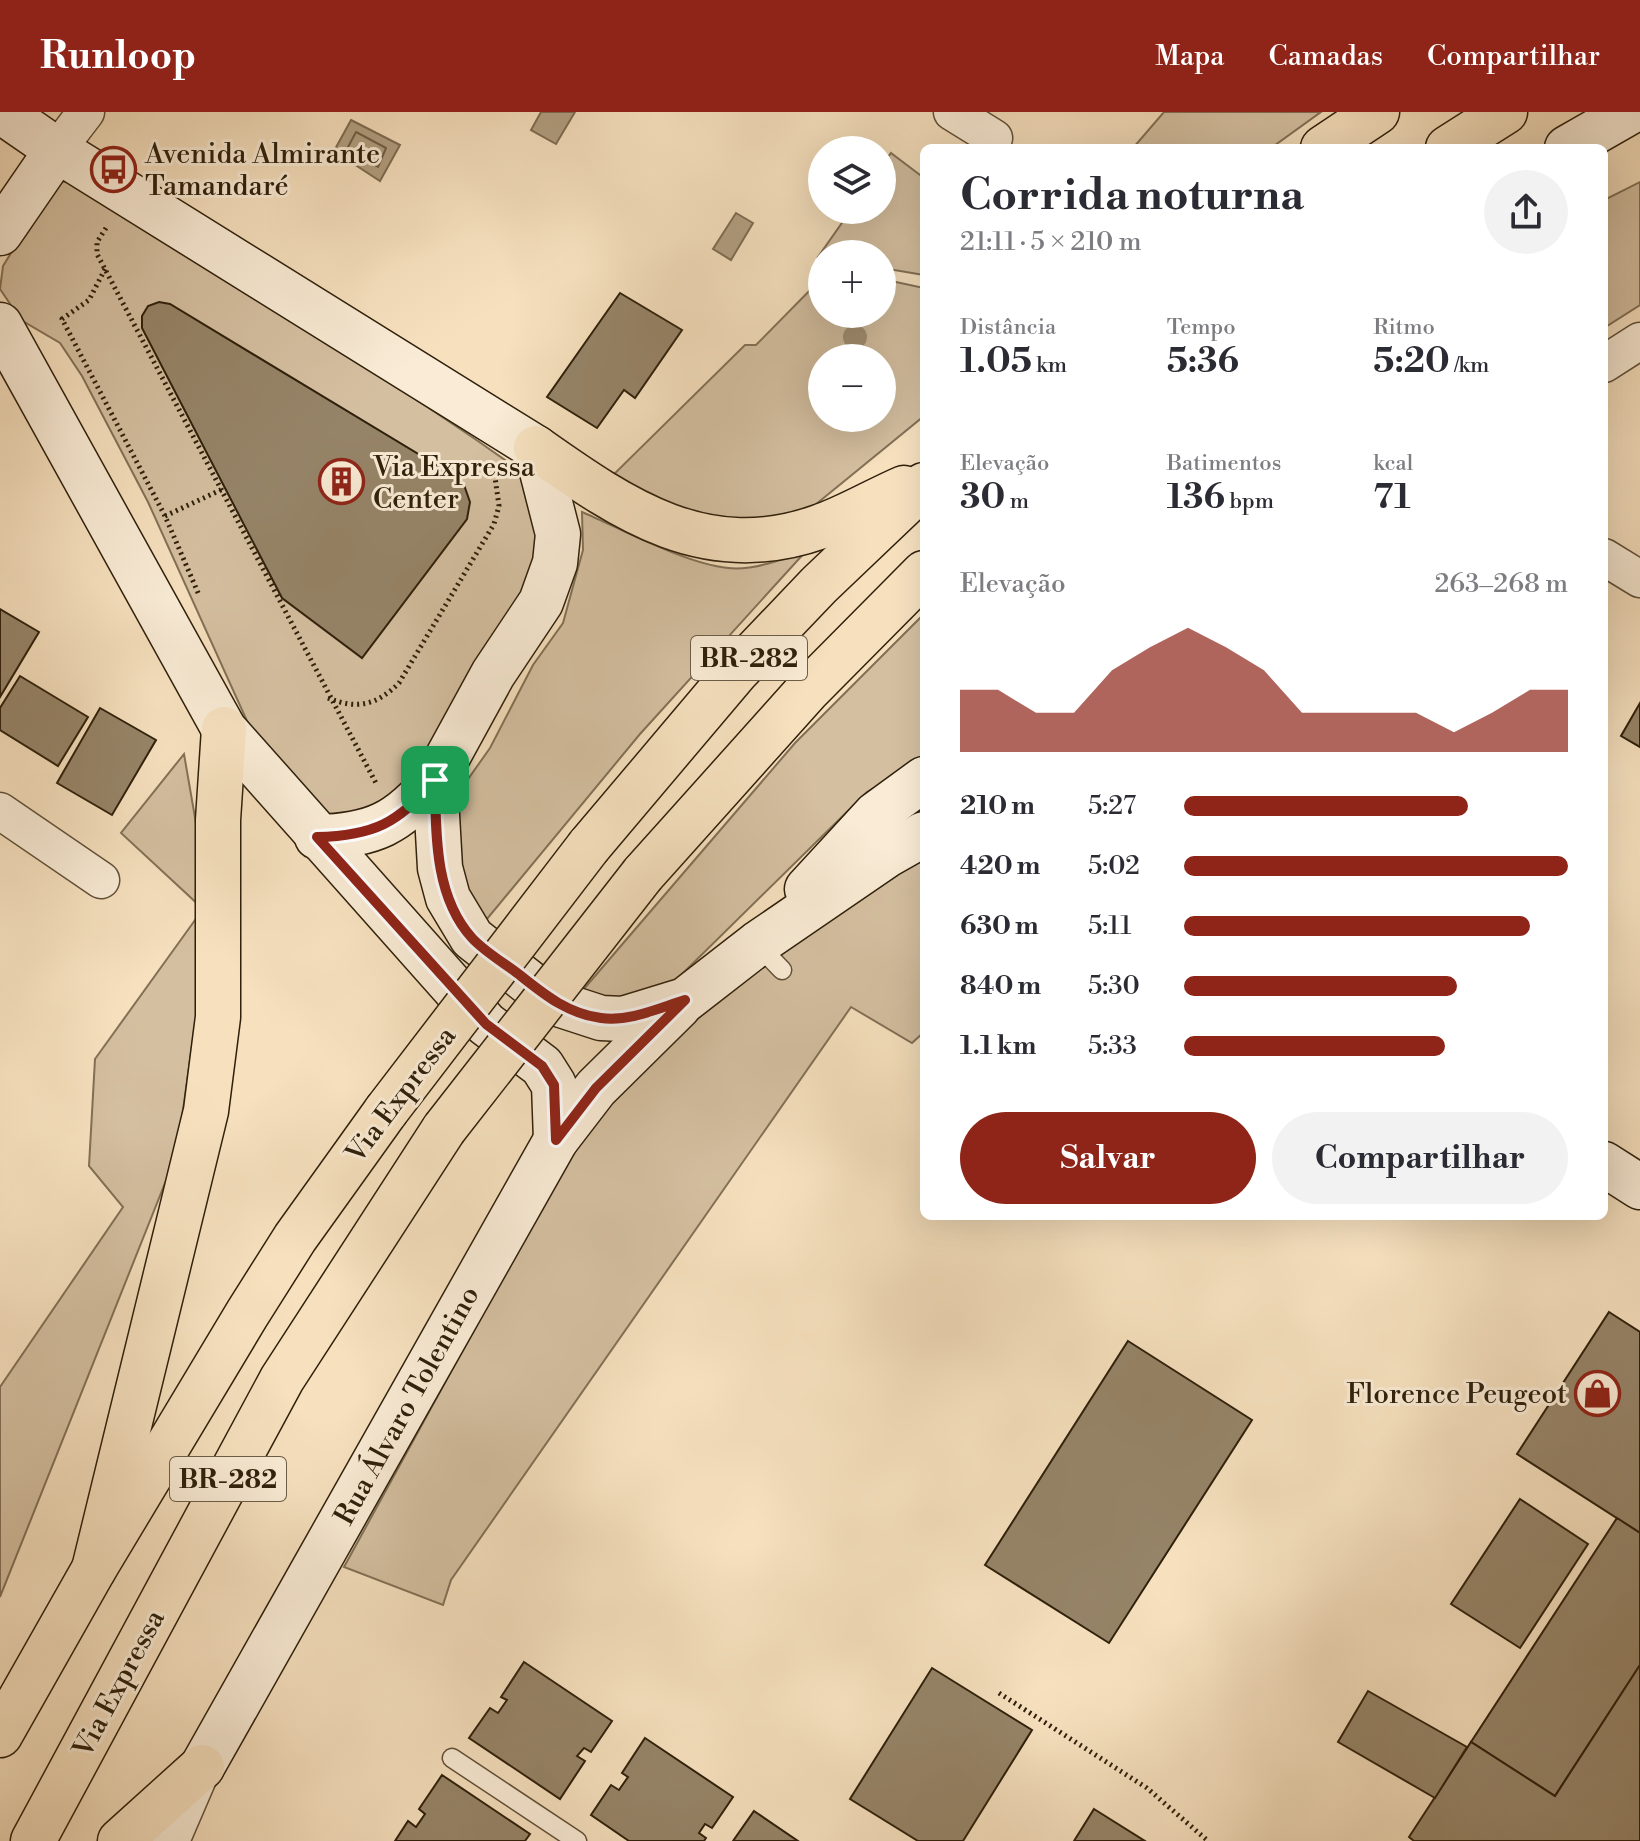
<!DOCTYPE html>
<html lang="pt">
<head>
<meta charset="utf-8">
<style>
  body { margin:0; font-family:"Libre Bodoni",serif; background:#f2f2f3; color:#2b2b33; height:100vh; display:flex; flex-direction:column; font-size:30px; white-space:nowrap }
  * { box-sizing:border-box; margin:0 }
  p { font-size:26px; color:#7c7c81 }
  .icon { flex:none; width:44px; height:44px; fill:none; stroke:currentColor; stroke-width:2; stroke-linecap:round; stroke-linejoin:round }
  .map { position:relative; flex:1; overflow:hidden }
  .side { position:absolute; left:920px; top:32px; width:688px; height:1076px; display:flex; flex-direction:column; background:#fff; border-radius:12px; box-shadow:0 8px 32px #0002 }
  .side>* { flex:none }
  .tools { position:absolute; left:808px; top:24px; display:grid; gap:16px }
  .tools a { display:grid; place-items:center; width:88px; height:88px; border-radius:50%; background:#fff; box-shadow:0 8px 32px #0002; font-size:40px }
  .pin { position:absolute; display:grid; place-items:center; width:68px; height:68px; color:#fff; margin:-34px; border-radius:16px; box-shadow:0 4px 12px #0006 }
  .round { display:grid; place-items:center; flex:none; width:84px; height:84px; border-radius:42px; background:#f2f2f3 }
  .head { display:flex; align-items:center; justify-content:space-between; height:136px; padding:0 40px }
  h1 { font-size:44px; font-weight:700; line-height:60px }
  .figures { display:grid; grid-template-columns:repeat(3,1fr); gap:12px; height:136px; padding:8px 40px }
  .figures div { display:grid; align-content:center }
  .figures b { font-size:34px; font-weight:700 }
  .figures small { font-size:22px; font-weight:400 }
  .figures p { font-size:22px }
  .chart { height:224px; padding:16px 40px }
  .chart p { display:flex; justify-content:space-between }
  .chart svg { width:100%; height:144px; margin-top:8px; fill:#8f2418; opacity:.7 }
  .action { display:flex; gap:16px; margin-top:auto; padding:16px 40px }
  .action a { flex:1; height:92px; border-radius:48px; background:#8f2418; color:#fff; font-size:32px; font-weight:700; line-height:92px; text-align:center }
  .action a+a { background:#f2f2f3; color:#2b2b33 }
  ul { padding:0 40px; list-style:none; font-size:26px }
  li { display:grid; grid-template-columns:128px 96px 1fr; align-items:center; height:60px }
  li i { height:20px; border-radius:10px; background:#8f2418 }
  header { display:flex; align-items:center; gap:48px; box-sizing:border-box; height:112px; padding:0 40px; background:#8f2418; color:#fff }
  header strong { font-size:38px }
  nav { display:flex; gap:44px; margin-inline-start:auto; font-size:28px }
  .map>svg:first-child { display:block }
</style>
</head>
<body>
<header>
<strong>Runloop</strong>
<nav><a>Mapa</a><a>Camadas</a><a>Compartilhar</a></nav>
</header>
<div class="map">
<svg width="1640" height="1729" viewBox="0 0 1640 1729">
  <rect width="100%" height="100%" fill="#f6e0be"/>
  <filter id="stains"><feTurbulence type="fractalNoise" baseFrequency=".0025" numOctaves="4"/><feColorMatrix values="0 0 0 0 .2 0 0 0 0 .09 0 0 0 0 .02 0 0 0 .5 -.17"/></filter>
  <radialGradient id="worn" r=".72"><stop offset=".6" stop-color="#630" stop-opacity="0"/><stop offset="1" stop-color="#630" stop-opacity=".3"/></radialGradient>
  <g fill="#d4bfa0" stroke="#827056" stroke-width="2" fill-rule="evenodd">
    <path d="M1164,0H1321L1271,36H1133Z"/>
    <path d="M891,41L924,66V163L882,156V142H822V146L818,145L851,98H882V53Z"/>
    <path d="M81,69L167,120L475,327L512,353L523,365L539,421L527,482L402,686L334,709L309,696L247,609L148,390L82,264L60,231L21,208L0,177L3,154L50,78L62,70Z"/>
    <path d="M1640,70V193L1604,216V88Z"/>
    <path d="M822,166V202H882V167L924,176V304L804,402L735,416L608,368L745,233H756ZM822,246H882V306H822Z"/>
    <path d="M582,400C622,417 686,452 728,456C753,459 784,447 807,438L640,622L487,807L466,786L454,687L490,636L533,553L563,511L583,438Z"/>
    <path d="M924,502V647L867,680L673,871L635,891L577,885L795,631Z"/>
    <path d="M184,642L211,798L177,1041L0,1485V1275L123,1095L89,1054L95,947L203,797L121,721Z"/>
    <path d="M924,739V920L912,931L851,895L451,1468L443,1493L344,1455L584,1017L687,913L824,799Z"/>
  </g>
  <g fill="#b29f81" stroke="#7e6c52" stroke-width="2">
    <path d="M541,0H575L556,32L531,18Z"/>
    <path d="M351,8L400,33L380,69L334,39Z"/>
    <path d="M736,101L753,111L731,148L713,137Z"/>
  </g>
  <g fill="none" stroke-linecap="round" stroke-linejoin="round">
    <path stroke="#706046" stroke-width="2" d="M356,20L386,36L378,55L347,37Z"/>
  </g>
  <g fill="#968468" stroke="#2f200b" stroke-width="2">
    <path d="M620,181L682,218L635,286L624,278L597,316L547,285Z"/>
    <path d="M159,190L170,192L458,366L464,373L470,390L467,407L362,546L282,486L142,216V204L148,194Z"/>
    <path d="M0,497L39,520L0,585Z"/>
    <path d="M20,564L88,605L58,654L0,618V596Z"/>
    <path d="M1640,591V635L1621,624Z"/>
    <path d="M100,596L156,628L112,703L57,671Z"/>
    <path d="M1609,1200L1640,1220V1421L1517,1342Z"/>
    <path d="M1128,1229L1252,1308L1109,1531L985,1453Z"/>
    <path d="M1520,1387L1588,1432L1520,1536L1451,1492Z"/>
    <path d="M1617,1406L1640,1421V1553L1555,1684L1471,1630Z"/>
    <path d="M524,1550L612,1609L591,1640L584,1636L577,1644L585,1649L560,1687L469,1626L490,1596L498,1601L507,1588L501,1585Z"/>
    <path d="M1640,1553V1729H1414L1409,1725L1471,1630L1555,1684Z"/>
    <path d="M932,1556L1032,1618L963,1729H918L850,1687Z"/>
    <path d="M1368,1579L1467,1635L1435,1686L1338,1630Z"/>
    <path d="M645,1626L733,1685L712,1716L705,1712L699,1721L706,1726L704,1729H629L591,1703L611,1673L619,1678L628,1665L622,1661Z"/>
    <path d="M442,1663L530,1722L525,1729H395L408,1709L416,1715L425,1702L419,1697Z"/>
    <path d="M1094,1697L1145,1729H1074Z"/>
    <path d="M754,1699L798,1729H733Z"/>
  </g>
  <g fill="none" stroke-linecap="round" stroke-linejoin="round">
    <defs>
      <g id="lane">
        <path d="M757,832L782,858"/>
        <path d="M452,1646L577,1729"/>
      </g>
      <g id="street">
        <path d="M952,0L994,26"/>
        <path d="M57,38L86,0"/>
        <path d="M1604,252L1640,229"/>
        <path d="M1604,445L1640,467"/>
        <path d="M0,699L101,768"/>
        <path d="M171,1729L202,1657"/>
      </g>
      <g id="secondary">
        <path d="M2,0L57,38L536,336L558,422L555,451L541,490L493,562L435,668L440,756L448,786L472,826L555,891L601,906L623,907L685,888L757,832L887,743L924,722"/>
        <path d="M1567,36L1630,0"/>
        <path d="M0,121L57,38"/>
        <path d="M0,213L224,617L486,912L542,954L554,973L556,1028"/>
        <path d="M317,725C373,724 399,711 435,668"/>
        <path d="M807,777L876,702L924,667"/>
        <path d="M1604,1052L1640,1075"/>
        <path d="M202,1655L556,1028L596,976L679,894"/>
      </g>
      <g id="highway">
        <path d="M1323,36L1377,0"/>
        <path d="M1448,36L1505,0"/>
        <path d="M536,336C624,398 706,455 819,415C848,405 876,388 904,376"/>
        <path d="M589,734L736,560L819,473L924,373"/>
        <path d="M643,762L807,579L924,461"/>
        <path d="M94,1457L206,999L218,905V708L224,617"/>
        <path d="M0,1623L94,1457L247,1202L295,1126L386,999"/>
        <path d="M33,1729L282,1267L444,1017"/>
        <path d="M120,1729L202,1655"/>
      </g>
    </defs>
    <use href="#lane" stroke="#615038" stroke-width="21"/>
    <use href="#street" stroke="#615038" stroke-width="39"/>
    <use href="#secondary" stroke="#2f200b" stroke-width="47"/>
    <use href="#highway" stroke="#2f200b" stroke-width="47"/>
    <g stroke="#2f200b" stroke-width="5" stroke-dasharray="2 4" stroke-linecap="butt">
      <path d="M106,116L97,130V142L377,673"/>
      <path d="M105,157L89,188L62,207L165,404L199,483"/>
      <path d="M165,404L225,376"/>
      <path d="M328,586C357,598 377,593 399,571L494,412L499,394L494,358"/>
      <path d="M999,1581L1147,1676L1208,1729"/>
    </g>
    <use href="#lane" stroke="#f9ebd5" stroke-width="18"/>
    <use href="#street" stroke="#f9ebd5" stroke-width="36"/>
    <use href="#secondary" stroke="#f9ebd5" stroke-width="44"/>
    <use href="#highway" stroke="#f6e0be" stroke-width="44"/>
    <defs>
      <g id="highway-bridge">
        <path d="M386,999L589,734"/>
        <path d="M444,1017L643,762"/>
      </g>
    </defs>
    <use href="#highway-bridge" stroke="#2f200b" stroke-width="47" stroke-linecap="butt"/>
    <use href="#highway-bridge" stroke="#f6e0be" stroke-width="44"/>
  </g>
  <circle fill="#a49174" cx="855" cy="225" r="12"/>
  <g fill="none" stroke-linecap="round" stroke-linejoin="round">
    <defs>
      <path id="route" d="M435,668C436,721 434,784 472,826C486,841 506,852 521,864C546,884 569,902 601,906C629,910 659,896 685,888L596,976L556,1028L554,973L542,954L486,912L317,725C373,724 399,711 435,668Z"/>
    </defs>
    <use href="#route" stroke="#fff" stroke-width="16"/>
    <use href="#route" stroke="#8f2418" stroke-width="10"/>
  </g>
  <defs>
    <symbol id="bus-ring" viewBox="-11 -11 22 22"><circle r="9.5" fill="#f9ebd5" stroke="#8f2418" stroke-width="1.5"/><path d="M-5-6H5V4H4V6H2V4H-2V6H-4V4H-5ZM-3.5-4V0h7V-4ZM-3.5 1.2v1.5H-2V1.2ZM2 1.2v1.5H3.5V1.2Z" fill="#8f2418"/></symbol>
    <symbol id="building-ring" viewBox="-11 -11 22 22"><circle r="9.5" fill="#f9ebd5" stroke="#8f2418" stroke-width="1.5"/><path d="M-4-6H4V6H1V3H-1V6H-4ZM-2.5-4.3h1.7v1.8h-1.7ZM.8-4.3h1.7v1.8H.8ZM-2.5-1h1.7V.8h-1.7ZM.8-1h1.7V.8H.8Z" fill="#8f2418"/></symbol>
    <symbol id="shop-ring" viewBox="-11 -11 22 22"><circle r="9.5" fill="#f9ebd5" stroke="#8f2418" stroke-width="1.5"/><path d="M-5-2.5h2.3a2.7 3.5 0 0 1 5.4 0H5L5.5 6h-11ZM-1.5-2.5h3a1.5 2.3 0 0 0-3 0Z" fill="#8f2418"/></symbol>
  </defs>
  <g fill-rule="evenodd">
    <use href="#bus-ring" x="88" y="32" width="51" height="51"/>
    <use href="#building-ring" x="316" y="344" width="51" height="51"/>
    <use href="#shop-ring" x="1572" y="1256" width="51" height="51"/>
  </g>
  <g text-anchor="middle" stroke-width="6" stroke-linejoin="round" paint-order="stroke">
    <g fill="#f9ebd5" stroke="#6c5d48" stroke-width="2">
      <rect x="691" y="524" width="116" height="44" rx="6"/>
      <rect x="170" y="1345" width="116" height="44" rx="6"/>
    </g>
    <g font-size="26" font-weight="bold" fill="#2f200b">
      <text x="749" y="555">BR-282</text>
      <text x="228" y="1376">BR-282</text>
    </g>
    <g font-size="28" fill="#2f200b" stroke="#f9ebd5" text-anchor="start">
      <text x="145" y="51">Avenida Almirante<tspan x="145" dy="32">Tamandaré</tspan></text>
      <text x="373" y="364">Via Expressa<tspan x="373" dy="32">Center</tspan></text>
      <text x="1567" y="1291" text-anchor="end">Florence Peugeot</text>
    </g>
    <g font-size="28" fill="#2f200b" stroke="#f9ebd5">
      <text transform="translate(400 982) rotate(-53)" y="10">Via Expressa</text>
      <text transform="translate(406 1293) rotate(-61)" y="10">Rua Álvaro Tolentino</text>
      <text transform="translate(118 1571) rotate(-62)" y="10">Via Expressa</text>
    </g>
  </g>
  <rect width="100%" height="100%" filter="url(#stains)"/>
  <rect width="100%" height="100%" fill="url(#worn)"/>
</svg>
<div class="tools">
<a><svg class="icon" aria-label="layers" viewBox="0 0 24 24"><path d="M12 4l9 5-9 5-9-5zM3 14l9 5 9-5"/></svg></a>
<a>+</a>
<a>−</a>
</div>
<div class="pin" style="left:435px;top:668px;background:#1e9e55"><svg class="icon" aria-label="arrive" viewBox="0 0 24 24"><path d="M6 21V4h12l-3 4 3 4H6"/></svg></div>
<section class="side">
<div class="head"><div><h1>Corrida noturna</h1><p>21:11 · 5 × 210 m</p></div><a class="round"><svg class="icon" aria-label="share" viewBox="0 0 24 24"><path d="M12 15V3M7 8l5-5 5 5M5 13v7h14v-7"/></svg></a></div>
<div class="figures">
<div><p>Distância</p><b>1.05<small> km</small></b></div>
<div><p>Tempo</p><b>5:36</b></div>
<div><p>Ritmo</p><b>5:20<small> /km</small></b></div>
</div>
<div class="figures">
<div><p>Elevação</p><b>30<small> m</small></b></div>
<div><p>Batimentos</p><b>136<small> bpm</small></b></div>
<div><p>kcal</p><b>71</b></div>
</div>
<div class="chart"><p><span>Elevação</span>263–268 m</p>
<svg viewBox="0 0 160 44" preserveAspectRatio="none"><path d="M0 44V25L10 25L20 32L30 32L40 19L50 12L60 6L70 12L80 19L90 32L100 32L110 32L120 32L130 38L140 32L150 25L160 25V44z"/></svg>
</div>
<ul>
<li><b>210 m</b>5:27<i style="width:74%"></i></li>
<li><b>420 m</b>5:02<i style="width:100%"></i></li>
<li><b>630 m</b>5:11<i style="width:90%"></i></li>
<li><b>840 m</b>5:30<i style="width:71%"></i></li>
<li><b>1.1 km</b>5:33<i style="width:68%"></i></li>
</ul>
<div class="action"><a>Salvar</a><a>Compartilhar</a></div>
</section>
</div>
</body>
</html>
